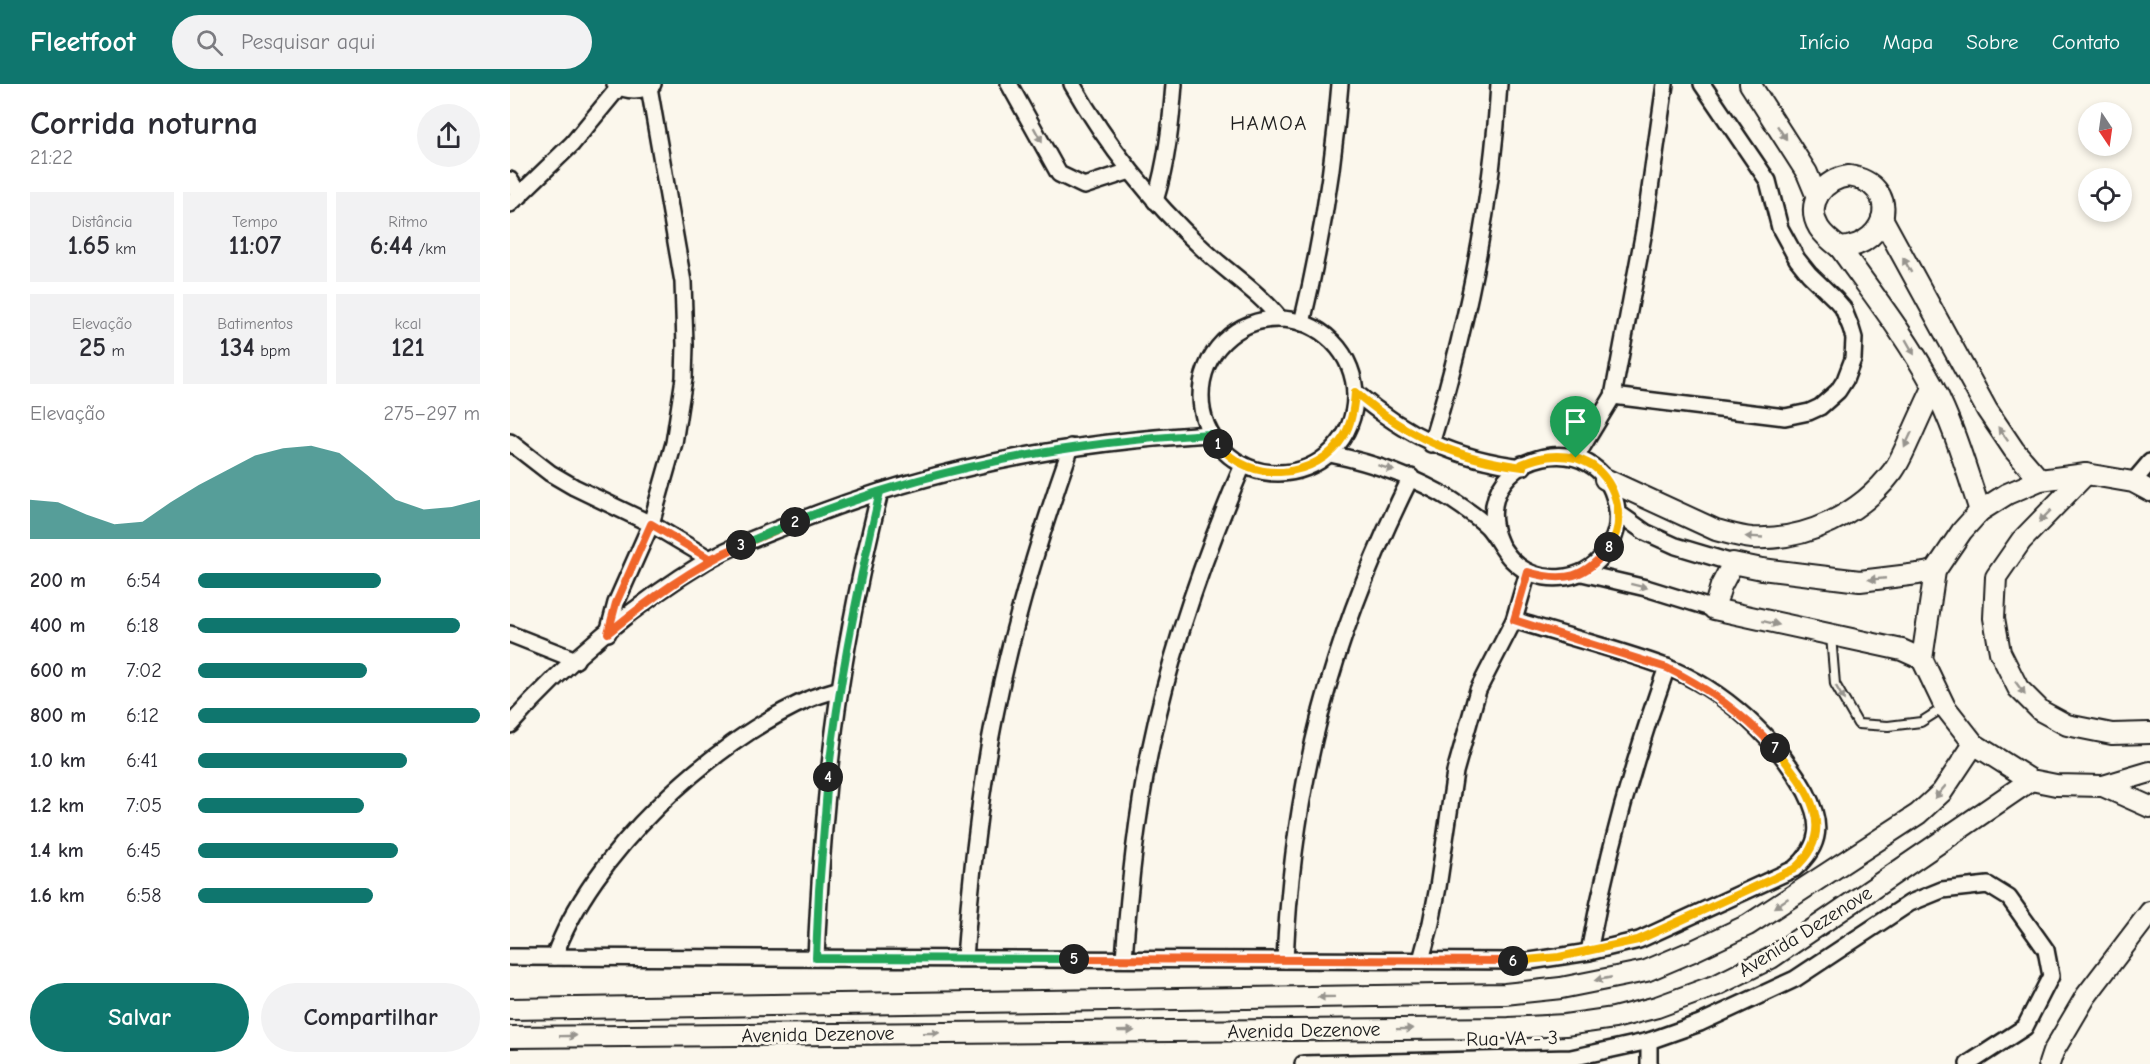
<!DOCTYPE html>
<html lang="pt">
<head>
<meta charset="utf-8">
<style>
  body { margin:0; font-family:"Comic Neue",sans-serif; background:#f2f2f3; color:#2b2b33; height:100vh; display:flex; flex-direction:column; font-size:22px; white-space:nowrap }
  * { box-sizing:border-box; margin:0 }
  p { font-size:20px; color:#7c7c81 }
  .icon { flex:none; width:33px; height:33px; fill:none; stroke:currentColor; stroke-width:2; stroke-linecap:round; stroke-linejoin:round }
  .map { position:relative; flex:1; overflow:hidden }
  .drawer { display:flex; flex-direction:column; background:#fff; width:510px }
  .drawer>* { flex:none }
  .needle { width:39px; rotate:167deg }
  .controls { position:absolute; left:1568px; top:18px; display:grid; gap:12px }
  .controls a { display:grid; place-items:center; width:54px; height:54px; border-radius:50%; background:#fff; box-shadow:0 3px 9px #0003; font-size:30px }
  .pin { position:absolute; display:grid; place-items:center; width:51px; height:51px; color:#fff; margin:-62px -26px; border-radius:50% 50% 50% 0; rotate:-45deg; box-shadow:0 0 6px #0007 }
  .pin .icon { rotate:45deg }
  .km { position:absolute; width:30px; height:30px; margin:-15px; border-radius:50%; background:#222; color:#fff; font-size:16px; line-height:30px; text-align:center }
  .round { display:grid; place-items:center; flex:none; width:63px; height:63px; border-radius:32px; background:#f2f2f3 }
  .overview { display:flex; align-items:center; justify-content:space-between; height:102px; padding:0 30px }
  h1 { font-size:33px; font-weight:600; line-height:45px }
  .stats { display:grid; grid-template-columns:repeat(3,1fr); gap:9px; height:102px; padding:6px 30px }
  .stats div { display:grid; align-content:center; border-radius:0px; background:#f2f2f3; text-align:center }
  .stats b { font-size:26px; font-weight:600 }
  .stats small { font-size:16px; font-weight:400 }
  .stats p { font-size:16px }
  .chart { height:168px; padding:12px 30px }
  .chart p { display:flex; justify-content:space-between }
  .chart svg { width:100%; height:108px; margin-top:6px; fill:#0f766e; opacity:.7 }
  .action { display:flex; gap:12px; margin-top:auto; padding:12px 30px }
  .action a { flex:1; height:69px; border-radius:36px; background:#0f766e; color:#fff; font-size:24px; font-weight:600; line-height:69px; text-align:center }
  .action a+a { background:#f2f2f3; color:#2b2b33 }
  ul { padding:0 30px; list-style:none; font-size:20px }
  li { display:grid; grid-template-columns:96px 72px 1fr; align-items:center; height:45px }
  li i { height:15px; border-radius:8px; background:#0f766e }
  header { display:flex; align-items:center; gap:36px; box-sizing:border-box; height:84px; padding:0 30px; background:#0f766e; color:#fff }
  header strong { font-size:28px }
  nav { display:flex; gap:33px; margin-inline-start:auto; font-size:21px }
  .search { width:420px; height:54px; background:#f2f2f3; display:flex; align-items:center; gap:15px; box-sizing:border-box; padding:0 21px; border-radius:33px; color:#7c7c81; font-size:22px }
  main { display:flex; flex:1; min-height:0 }
  .map>svg:first-child { display:block }
</style>
</head>
<body>
<header>
<strong>Fleetfoot</strong>
<div class="search"><svg class="icon" aria-label="search" viewBox="0 0 24 24"><circle cx="10" cy="10" r="6"/><path d="M15 15l6 6"/></svg>Pesquisar aqui</div>
<nav><a>Início</a><a>Mapa</a><a>Sobre</a><a>Contato</a></nav>
</header>
<main>
<section class="drawer">
<div class="overview"><div><h1>Corrida noturna</h1><p>21:22</p></div><a class="round"><svg class="icon" aria-label="share" viewBox="0 0 24 24"><path d="M12 15V3M7 8l5-5 5 5M5 13v7h14v-7"/></svg></a></div>
<div class="stats">
<div><p>Distância</p><b>1.65<small> km</small></b></div>
<div><p>Tempo</p><b>11:07</b></div>
<div><p>Ritmo</p><b>6:44<small> /km</small></b></div>
</div>
<div class="stats">
<div><p>Elevação</p><b>25<small> m</small></b></div>
<div><p>Batimentos</p><b>134<small> bpm</small></b></div>
<div><p>kcal</p><b>121</b></div>
</div>
<div class="chart"><p><span>Elevação</span>275–297 m</p>
<svg viewBox="0 0 160 44" preserveAspectRatio="none"><path d="M0 44V28L10 29L20 34L30 38L40 37L50 29L60 22L70 16L80 10L90 7L100 6L110 9L120 18L130 28L140 32L150 31L160 28V44z"/></svg>
</div>
<ul>
<li><b>200 m</b>6:54<i style="width:65%"></i></li>
<li><b>400 m</b>6:18<i style="width:93%"></i></li>
<li><b>600 m</b>7:02<i style="width:60%"></i></li>
<li><b>800 m</b>6:12<i style="width:100%"></i></li>
<li><b>1.0 km</b>6:41<i style="width:74%"></i></li>
<li><b>1.2 km</b>7:05<i style="width:59%"></i></li>
<li><b>1.4 km</b>6:45<i style="width:71%"></i></li>
<li><b>1.6 km</b>6:58<i style="width:62%"></i></li>
</ul>
<div class="action"><a>Salvar</a><a>Compartilhar</a></div>
</section>
<div class="map">
<svg width="1640" height="980" viewBox="0 0 1640 980">
  <rect width="100%" height="100%" fill="#fbf7ec"/>
  <filter id="ink" filterUnits="userSpaceOnUse"><feTurbulence type="fractalNoise" baseFrequency=".0167" numOctaves="2"/><feDisplacementMap in="SourceGraphic" scale="12" xChannelSelector="R" yChannelSelector="G"/><feConvolveMatrix kernelMatrix="1 2 1 2 8 2 1 2 1" color-interpolation-filters="sRGB"/></filter>
  <g filter="url(#ink)">
    <g fill="none" stroke-linecap="round" stroke-linejoin="round">
      <defs>
        <path id="service" d="M1321,552L1325,600L1348,640L1378,642L1411,638L1433,624"/>
        <g id="minor">
          <path d="M105,0C117,8 131,8 143,0"/>
          <path d="M499,0L549,90L574,102L620,87"/>
          <path d="M562,0C597,61 640,116 692,164C718,189 748,207 770,235"/>
          <path d="M0,96L10,112"/>
          <path d="M645,117C657,78 661,40 664,0"/>
          <path d="M0,120L62,60L109,3"/>
          <circle cx="768" cy="312" r="77"/>
          <path d="M792,239C811,160 824,81 830,0"/>
          <path d="M845,308C896,352 946,375 1013,383L1012,380"/>
          <path d="M1103,312L1275,333L1299,328L1310,323L1328,307L1335,296L1343,275L1344,254L1341,244L1333,224L1326,216L1299,190L1287,175L1270,144L1258,97L1192,0"/>
          <path d="M0,358L40,389L64,403L141,440L200,475"/>
          <path d="M921,360C957,242 982,123 989,0"/>
          <path d="M820,370C864,379 903,392 942,416C954,424 968,433 978,443C987,453 992,466 1002,476C1027,502 1073,499 1094,470C1106,454 1110,440 1106,420C1090,340 968,367 985,445C986,451 989,457 991,462"/>
          <path d="M1066,373L1103,312L1134,147L1155,0"/>
          <path d="M1623,398L1640,378"/>
          <path d="M1108,429L1135,448L1166,462L1223,479"/>
          <path d="M1072,489L1136,504L1204,525"/>
          <path d="M98,549L106,519L141,440L164,359L174,294L175,261L173,198L139,3"/>
          <path d="M0,550L66,576"/>
          <path d="M0,641C56,578 125,520 198,476C224,461 254,451 281,440C415,385 556,358 700,350"/>
          <path d="M1079,868C1097,770 1123,677 1157,583"/>
          <path d="M0,873L1020,877L1079,868L1129,856L1284,785C1312,761 1312,739 1296,708C1267,655 1213,605 1156,583C1107,565 1054,552 1004,536"/>
          <path d="M44,873C80,771 201,658 299,615C309,611 320,608 330,605"/>
          <path d="M306,874C310,784 316,694 330,605C340,539 354,473 370,408"/>
          <path d="M455,874C460,801 468,729 480,657C498,557 527,459 561,363"/>
          <path d="M614,875C619,804 626,733 641,662C661,565 694,472 733,381"/>
          <path d="M775,876C783,697 821,553 901,393"/>
          <path d="M911,876L921,839L928,803L945,688L968,606L1004,536L1018,488"/>
          <path d="M1139,957V980"/>
          <path d="M793,980L1061,974L1139,957L1190,939L1285,895L1400,819L1432,806L1478,801L1499,814L1536,866L1541,892L1515,943L1458,980"/>
        </g>
        <g id="tertiary">
          <path d="M1240,0L1297,89L1307,113"/>
          <path d="M1339,92C1391,100 1381,161 1330,164C1322,158 1314,152 1309,144C1294,119 1314,95 1339,92Z"/>
          <path d="M1372,134L1477,326L1504,366L1530,396"/>
          <path d="M1330,164C1362,209 1396,252 1423,302C1444,342 1456,385 1470,427"/>
          <path d="M1576,390L1511,457L1486,493L1484,534L1490,568L1508,604L1531,627L1557,641L1602,650L1640,649"/>
          <path d="M1095,395L1206,446C1218,449 1230,453 1242,454C1296,457 1351,430 1383,387C1391,376 1396,362 1402,350C1409,334 1416,319 1423,304"/>
          <path d="M1640,407L1623,398L1576,390L1530,396L1497,410L1470,427L1452,447L1425,487L1412,575L1435,623L1464,660L1521,696L1546,701L1593,702L1640,688"/>
          <path d="M1412,575L1392,566L1204,525L1211,502L1223,479L1252,485L1350,497L1408,490L1425,487"/>
          <path d="M1593,702L1640,723"/>
          <path d="M0,925L995,910L1051,904L1136,887L1183,867L1238,841L1408,730L1432,708L1464,660"/>
          <path d="M0,953L999,944L1055,941L1104,934L1147,923L1207,901L1261,874L1521,696"/>
          <path d="M1539,980L1543,968L1576,912L1640,828"/>
        </g>
      </defs>
      <use href="#service" stroke="#1c1c1c" stroke-width="12"/>
      <use href="#minor" stroke="#1c1c1c" stroke-width="20"/>
      <use href="#tertiary" stroke="#1c1c1c" stroke-width="24"/>
      <use href="#service" stroke="#fbf7ec" stroke-width="8"/>
      <use href="#minor" stroke="#fbf7ec" stroke-width="15"/>
      <use href="#tertiary" stroke="#fbf7ec" stroke-width="20"/>
    </g>
    <defs><path id="oneway-solid" d="M-6-.8H1V-3.2L6.5 0L1 3.2V.8H-6Z" transform="scale(1.5)"/></defs>
    <g fill="#97948e">
      <use href="#oneway-solid" transform="translate(1272 49) rotate(57)"/>
      <use href="#oneway-solid" transform="translate(528 51) rotate(61)"/>
      <use href="#oneway-solid" transform="translate(1397 181) rotate(-119)"/>
      <use href="#oneway-solid" transform="translate(1400 263) rotate(60)"/>
      <use href="#oneway-solid" transform="translate(1493 350) rotate(-125)"/>
      <use href="#oneway-solid" transform="translate(1398 356) rotate(115)"/>
      <use href="#oneway-solid" transform="translate(876 384) rotate(18)"/>
      <use href="#oneway-solid" transform="translate(1535 432) rotate(135)"/>
      <use href="#oneway-solid" transform="translate(1244 453) rotate(-177)"/>
      <use href="#oneway-solid" transform="translate(1367 495) rotate(175)"/>
      <use href="#oneway-solid" transform="translate(1129 502) rotate(14)"/>
      <use href="#oneway-solid" transform="translate(1261 539) rotate(14)"/>
      <use href="#oneway-solid" transform="translate(1510 604) rotate(54)"/>
      <use href="#oneway-solid" transform="translate(1330 609) rotate(60)"/>
      <use href="#oneway-solid" transform="translate(1430 708) rotate(131)"/>
      <use href="#oneway-solid" transform="translate(1271 819) rotate(147)"/>
      <use href="#oneway-solid" transform="translate(1093 895) rotate(169)"/>
      <use href="#oneway-solid" transform="translate(816 913) rotate(179)"/>
      <use href="#oneway-solid" transform="translate(895 945) rotate(-1)"/>
      <use href="#oneway-solid" transform="translate(616 947) rotate(-1)"/>
      <use href="#oneway-solid" transform="translate(421 949) rotate(-1)"/>
      <use href="#oneway-solid" transform="translate(58 952) rotate(-1)"/>
    </g>
  </g>
  <g fill="none" stroke-linecap="round" stroke-linejoin="round" filter="url(#ink)">
    <defs>
      <path id="split-1" d="M708,360C740,401 807,396 834,352C842,339 844,323 845,308C896,352 946,375 1013,383L1012,380C1031,372 1045,370 1066,374"/>
      <path id="split-2" d="M285,438C417,384 558,358 700,350L708,360"/>
      <path id="split-3" d="M231,461C182,484 140,515 98,549L106,519L141,440L200,475L285,438"/>
      <path id="split-4" d="M231,461L296,433L370,408C348,502 329,597 318,693"/>
      <path id="split-5" d="M318,693L309,806L306,874L564,875"/>
      <path id="split-6" d="M564,875L1003,877"/>
      <path id="split-7" d="M1003,877L1049,873L1128,856L1284,785C1331,744 1294,701 1265,664"/>
      <path id="split-8" d="M1099,463C1076,494 1054,499 1018,488L1004,536L1157,584C1199,604 1233,630 1265,664"/>
      <path id="split-9" d="M1066,374C1071,376 1078,379 1083,382C1107,400 1117,438 1099,463"/>
    </defs>
    <use href="#split-1" stroke="#fff" stroke-width="12"/>
    <use href="#split-2" stroke="#fff" stroke-width="12"/>
    <use href="#split-3" stroke="#fff" stroke-width="12"/>
    <use href="#split-4" stroke="#fff" stroke-width="12"/>
    <use href="#split-5" stroke="#fff" stroke-width="12"/>
    <use href="#split-6" stroke="#fff" stroke-width="12"/>
    <use href="#split-7" stroke="#fff" stroke-width="12"/>
    <use href="#split-8" stroke="#fff" stroke-width="12"/>
    <use href="#split-9" stroke="#fff" stroke-width="12"/>
    <use href="#split-1" stroke="#f5b400" stroke-width="8"/>
    <use href="#split-2" stroke="#22a559" stroke-width="8"/>
    <use href="#split-3" stroke="#f0652b" stroke-width="8"/>
    <use href="#split-4" stroke="#22a559" stroke-width="8"/>
    <use href="#split-5" stroke="#22a559" stroke-width="8"/>
    <use href="#split-6" stroke="#f0652b" stroke-width="8"/>
    <use href="#split-7" stroke="#f5b400" stroke-width="8"/>
    <use href="#split-8" stroke="#f0652b" stroke-width="8"/>
    <use href="#split-9" stroke="#f5b400" stroke-width="8"/>
  </g>
  <g text-anchor="middle" stroke-width="6" stroke-linejoin="round" paint-order="stroke">
    <g font-size="20" fill="#1c1c1c" stroke="#fbf7ec">
      <text transform="translate(1295 847) rotate(-32)" y="7">Avenida Dezenove</text>
      <text transform="translate(794 946) rotate(-1)" y="7">Avenida Dezenove</text>
      <text transform="translate(308 950) rotate(-1)" y="7">Avenida Dezenove</text>
      <text transform="translate(1002 954) rotate(-1)" y="7">Rua VA - 3</text>
    </g>
    <g font-size="21" letter-spacing="1.5" fill="#1c1c1c" stroke="#fbf7ec">
      <text x="759" y="46">HAMOA</text>
    </g>
  </g>
</svg>
<div class="controls">
<a><svg class="needle" viewBox="-14 -14 28 28"><path d="M0-13l5 13h-10z" fill="#e53935"/><path d="M0 13l5-13h-10z" fill="#7c7c81"/></svg></a>
<a><svg class="icon" aria-label="locate" viewBox="0 0 24 24"><circle cx="12" cy="12" r="6"/><path d="M12 2v4M12 18v4M2 12h4M18 12h4"/></svg></a>
</div>
<div class="pin" style="left:1066px;top:374px;background:#1e9e55"><svg class="icon" aria-label="arrive" viewBox="0 0 24 24"><path d="M6 21V4h12l-3 4 3 4H6"/></svg></div>
<b class="km" style="left:708px;top:360px">1</b>
<b class="km" style="left:285px;top:438px">2</b>
<b class="km" style="left:231px;top:461px">3</b>
<b class="km" style="left:318px;top:693px">4</b>
<b class="km" style="left:564px;top:875px">5</b>
<b class="km" style="left:1003px;top:877px">6</b>
<b class="km" style="left:1265px;top:664px">7</b>
<b class="km" style="left:1099px;top:463px">8</b>
</div>
</main>
</body>
</html>
